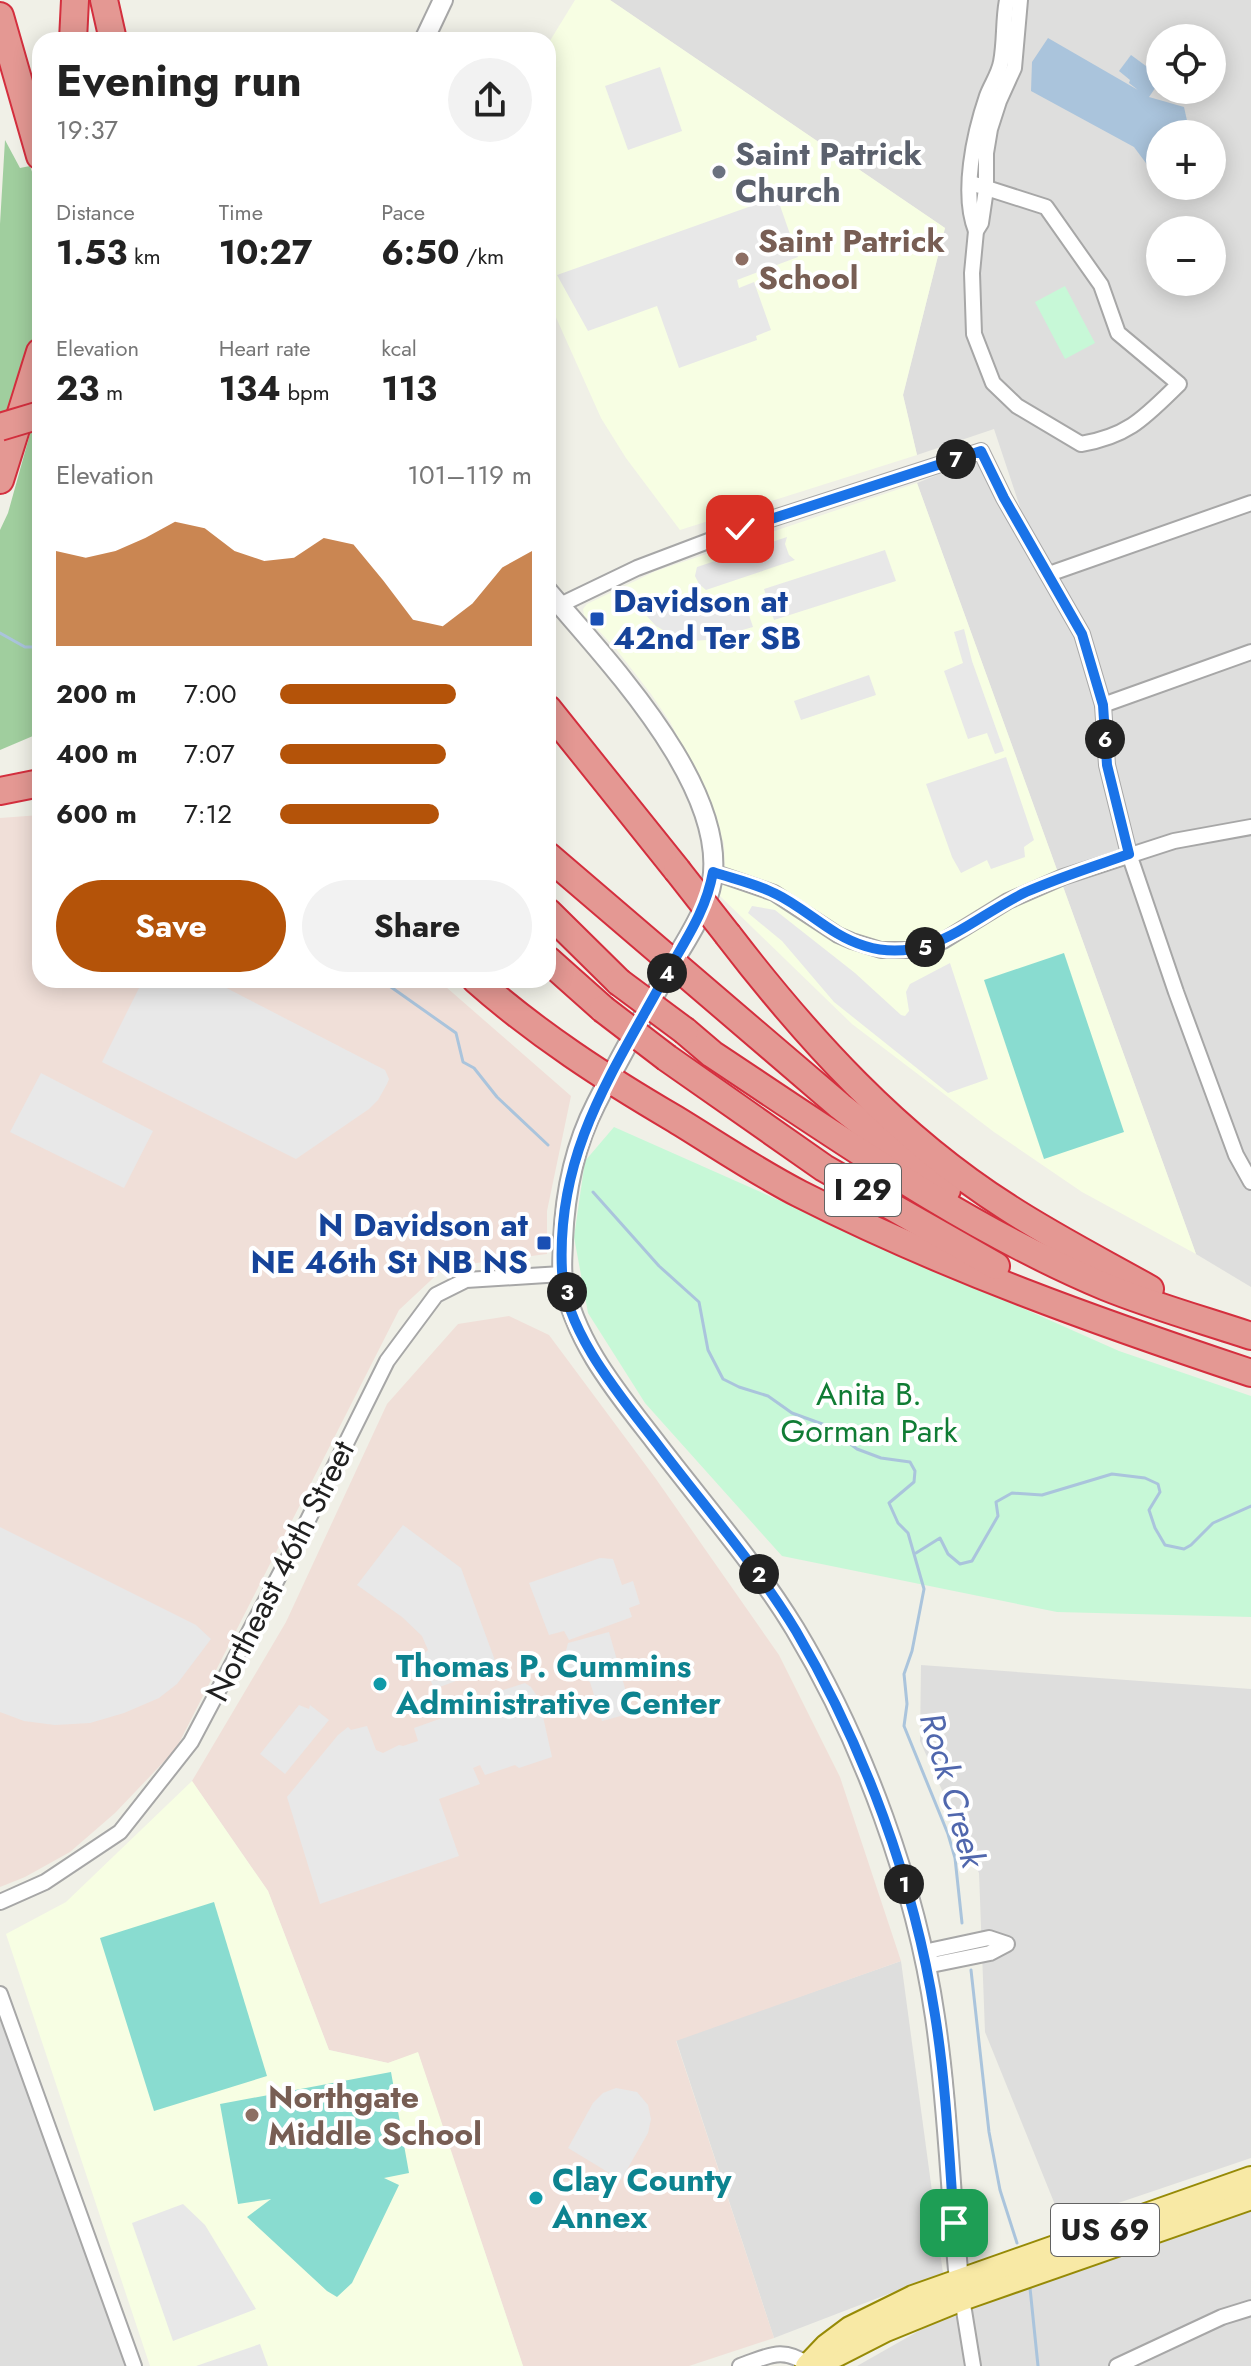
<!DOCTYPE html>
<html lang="en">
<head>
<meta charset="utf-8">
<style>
  body { margin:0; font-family:Jost,sans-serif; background:#f2f2f2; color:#222; height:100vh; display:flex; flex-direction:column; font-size:30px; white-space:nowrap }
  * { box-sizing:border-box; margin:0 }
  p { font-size:26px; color:#767676 }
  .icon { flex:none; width:44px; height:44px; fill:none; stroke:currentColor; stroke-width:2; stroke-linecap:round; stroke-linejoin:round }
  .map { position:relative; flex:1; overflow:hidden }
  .panel { position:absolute; left:32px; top:32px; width:524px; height:956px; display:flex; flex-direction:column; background:#fff; border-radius:24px; box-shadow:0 4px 20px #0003 }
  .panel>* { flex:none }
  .controls { position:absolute; left:1146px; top:24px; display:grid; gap:16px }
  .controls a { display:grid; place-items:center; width:80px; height:80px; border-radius:50%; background:#fff; box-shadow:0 4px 20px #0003; font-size:40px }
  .pin { position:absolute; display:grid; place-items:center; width:68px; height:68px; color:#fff; margin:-34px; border-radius:16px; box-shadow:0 4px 12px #0006 }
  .km { position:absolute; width:40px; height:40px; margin:-20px; border-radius:50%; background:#222; color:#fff; font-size:22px; line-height:40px; text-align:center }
  .round { display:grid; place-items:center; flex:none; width:84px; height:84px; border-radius:42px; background:#f2f2f2 }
  .head { display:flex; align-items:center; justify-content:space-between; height:136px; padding:0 24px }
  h1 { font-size:44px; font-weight:700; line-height:60px }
  .stats { display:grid; grid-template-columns:repeat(3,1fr); gap:12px; height:136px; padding:8px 24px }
  .stats div { display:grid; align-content:center }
  .stats b { font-size:34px; font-weight:700 }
  .stats small { font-size:22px; font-weight:400 }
  .stats p { font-size:22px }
  .chart { height:224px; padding:16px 24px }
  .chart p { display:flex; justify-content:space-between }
  .chart svg { width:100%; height:144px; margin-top:8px; fill:#b45309; opacity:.7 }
  .action { display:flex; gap:16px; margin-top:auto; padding:16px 24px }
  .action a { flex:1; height:92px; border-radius:48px; background:#b45309; color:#fff; font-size:32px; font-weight:700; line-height:92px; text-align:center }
  .action a+a { background:#f2f2f2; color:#222 }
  ul { padding:0 24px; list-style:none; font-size:26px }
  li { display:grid; grid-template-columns:128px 96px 1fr; align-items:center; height:60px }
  li i { height:20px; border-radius:10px; background:#b45309 }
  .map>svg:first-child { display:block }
</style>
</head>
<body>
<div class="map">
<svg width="1251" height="2366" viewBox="0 0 1251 2366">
  <rect width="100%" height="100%" fill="#f0f0e7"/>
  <g fill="#dededd" fill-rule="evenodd">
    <path d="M610,0H1251V1287L1196,1254L917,483L980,458L1007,518L1022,513L994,429L917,455L903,395L945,228ZM1160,38H1212V90H1160ZM1160,134H1212V186H1160ZM1160,230H1212V282H1160Z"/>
    <path d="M921,1665L1251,1689V2158L1062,2222L985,2032L979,1873L920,1741Z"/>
    <path d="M901,1961L943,2273L774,2338L676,2040Z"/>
    <path d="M0,2010L126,2366H0Z"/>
    <path d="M1251,2210V2366H857L938,2320Z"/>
  </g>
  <g fill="#f0dfd8">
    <path d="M40,815V980H438L571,1096L547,1211V1254L445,1267L399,1310L176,1749L115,1813L70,1852L25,1877L0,1887V818Z"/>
    <path d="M509,1316L549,1335L656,1479L779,1655L840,1777L901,1961L676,2041L774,2338L689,2366H523L418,2053L388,2063L329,2050L268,1891L192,1781L286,1622L387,1404L458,1324Z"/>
  </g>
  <g fill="#f7fee3">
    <path d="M575,0H610L945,228L903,395L917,455L680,530L626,458L601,418L550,304L548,289V44Z"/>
    <path d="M917,483L1196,1254L1082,1192L994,1132L852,1024L720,896L725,872L724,844L709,797L670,722L651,694L616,649L584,615L583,609L587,604L656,571Z"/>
    <path d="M192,1781L268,1891L329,2050L388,2063L418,2052L523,2366H150L6,1934L66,1902Z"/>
  </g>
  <g fill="#a0ce9e">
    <path d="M5,140L20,168L30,166L40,195V299L32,340L0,450V224Z"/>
    <path d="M40,398V733L0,750V530L8,513Z"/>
  </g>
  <g fill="#c7f8d7">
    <path d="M1065,286L1095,343L1065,359L1035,302Z"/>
    <path d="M614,1127L1119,1351L1251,1396V1617L1057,1612L782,1556L645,1403L588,1313L574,1237L585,1161Z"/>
  </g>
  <g fill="#89dcd0">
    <path d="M1064,953L1124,1132L1044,1159L984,980Z"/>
    <path d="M214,1902L267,2076L154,2111L100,1938Z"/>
    <path d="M391,2072L409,2173L384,2178L399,2185L352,2283L337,2297L327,2291L247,2217L271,2199L238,2204L220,2104Z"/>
  </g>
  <g fill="#e8e8e8">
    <path d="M660,67L682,131L628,150L605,86Z"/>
    <path d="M777,197L798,257L737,280L739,288L754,282L771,330L756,336L757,340L679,368L657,306L588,331L557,275Z"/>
    <path d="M787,537L785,544L789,555L795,560L706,590L699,584L695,576L697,567Z"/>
    <path d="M885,550L896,581L774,620L764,589Z"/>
    <path d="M669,597L679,606L697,610L743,597L753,627L707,640L690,641L675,637L656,626L645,614Z"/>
    <path d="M964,629L972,661L1004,751L995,754L987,733L968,739L944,671L963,663L954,632Z"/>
    <path d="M869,675L876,695L801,720L794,701Z"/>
    <path d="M1006,757L1034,840L1024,847L1025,857L991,869L987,860L961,873L952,857L926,784Z"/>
    <path d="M752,906L775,910L855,973L901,1015L905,1016L909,1011L906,992L910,984L950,963L988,1079L948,1093L834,1002L782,941L748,913Z"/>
    <path d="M143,980H211L385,1070L389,1079L387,1084L378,1100L369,1109L296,1159L102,1062Z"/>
    <path d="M41,1073L153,1131L124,1188L10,1132Z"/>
    <path d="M403,1525L461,1568L497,1666L434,1689L421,1656L428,1650L422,1636L402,1617L357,1585Z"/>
    <path d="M0,1527L196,1625L211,1639L177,1684L159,1698L124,1713L90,1723L55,1725L24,1721L0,1712Z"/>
    <path d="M600,1558L613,1559L622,1585L633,1581L640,1604L629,1608L632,1617L569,1640L564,1631L549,1635L529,1583Z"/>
    <path d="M609,1632L632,1713L602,1721L590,1682L562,1666L568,1643Z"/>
    <path d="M525,1683L531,1687L539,1699L552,1757L519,1768L515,1765L485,1775L480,1765L473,1768L480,1784L439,1799L459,1856L320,1904L287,1797L338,1735L348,1727L351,1730L367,1726L376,1750L383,1753L399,1745L403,1746L418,1741L414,1728L490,1701L488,1695Z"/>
    <path d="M299,1705L309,1709L310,1705L329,1720L285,1774L260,1754Z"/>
    <path d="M616,2088L637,2092L648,2105L651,2119L648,2133L621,2180L568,2148L593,2103L603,2093Z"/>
    <path d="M183,2204L205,2225L256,2309L173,2341L132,2223Z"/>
    <path d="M260,2344L268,2366H196Z"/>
  </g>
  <path fill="#aac4dc" d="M1048,38L1138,90L1129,83L1130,80L1119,71L1131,55L1146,66L1156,54L1160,57V81L1149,97L1184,107L1190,134H1160V182L1134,147L1031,91L1032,62Z"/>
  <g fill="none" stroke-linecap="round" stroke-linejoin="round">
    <g stroke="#aac4dc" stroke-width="3">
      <path d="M0,633L25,647H40"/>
      <path d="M381,980L456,1033L463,1062L474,1068L497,1097L548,1145"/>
      <path d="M593,1192L659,1266L699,1302L708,1350L723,1379L739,1387L768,1396L792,1413L825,1425L857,1449L881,1458L910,1462L915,1471L914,1482L889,1503L898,1523L908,1533L924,1589L912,1651L904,1674L907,1704L904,1726L948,1834L955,1858L962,1923"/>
      <path d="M916,1553L940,1538L948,1554L960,1564L972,1561L998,1516L996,1502L1012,1493L1042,1495L1112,1474L1145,1478L1158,1484L1160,1492L1149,1510L1155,1528L1165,1545L1184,1549L1191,1545L1213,1523L1251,1506"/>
      <path d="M971,1970L989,2132L1000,2190L1017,2243"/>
      <path d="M1030,2288L1038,2366"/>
    </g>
    <defs>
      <g id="minor">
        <path d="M971,183L1046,207L1101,285L1118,333L1179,384C1145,417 1129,436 1081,444L1017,406L993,383L974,334L972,273L976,231L981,223L986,189V153L990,129L999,101L1014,68L1020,0"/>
        <path d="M976,231C961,194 974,134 987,96C991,85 999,74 1001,62C1005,42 1003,20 1007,0"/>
        <path d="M1049,574L1251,503"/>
        <path d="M560,605L637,568L740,529L981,451L1004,498L1082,634L1103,705L1107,765L1129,854L1176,992L1236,1155L1251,1182"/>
        <path d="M1103,705L1251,652"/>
        <path d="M713,872L774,893L838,935L852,941L881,950H911L943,941L1008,901L1063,877L1174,841L1251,827"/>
        <path d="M0,1902L45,1882L120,1832L191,1742L299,1538L387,1361L436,1295L466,1280L562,1274"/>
        <path d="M989,1938L1007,1944L990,1953L936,1964L924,1958L933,1950Z"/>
        <path d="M0,1994L134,2366"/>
        <path d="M961,2292L973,2366"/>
        <path d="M740,2366C769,2356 782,2346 809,2365"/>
        <path d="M1117,2366L1222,2317L1251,2308"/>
      </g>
      <g id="tertiary">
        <path d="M424,40L443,0"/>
        <path d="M548,591C606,660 742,799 708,897C698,924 682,947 668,971C644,1015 619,1059 596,1104C574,1147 565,1192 563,1240C563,1252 561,1266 563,1278C574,1341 616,1391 654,1440C702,1503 754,1562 795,1629C863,1742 916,1887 935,2017C948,2104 950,2192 959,2280"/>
      </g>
      <g id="primary">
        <path d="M817,2362L837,2355L886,2330L962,2299L1251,2198"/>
        <path d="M807,2366L826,2346L850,2328L913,2297L1251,2178"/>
      </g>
      <g id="motorway">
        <path d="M104,0L113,40"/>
        <path d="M0,16L40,156"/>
        <path d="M73,40L75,0"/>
        <path d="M0,480L40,352"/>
        <path d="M548,709L677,870"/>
        <path d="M0,791L40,783"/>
        <path d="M548,856L840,1106L947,1190"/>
        <path d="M548,912L619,982"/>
        <path d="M728,935C807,1038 897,1137 1007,1207C1053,1237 1102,1262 1150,1289"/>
        <path d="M548,960L603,1009"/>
        <path d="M476,980C537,1034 605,1078 675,1119C716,1144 757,1172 800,1194C944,1267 1098,1322 1251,1373"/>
        <path d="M685,1031L712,1054C839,1138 965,1228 1106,1287C1153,1306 1203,1320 1251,1336"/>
        <path d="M667,1058L824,1168L996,1266"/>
      </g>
    </defs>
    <use href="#minor" stroke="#a7a7a7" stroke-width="18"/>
    <use href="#tertiary" stroke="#a7a7a7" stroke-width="22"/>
    <use href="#primary" stroke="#968a06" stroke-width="26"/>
    <use href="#motorway" stroke="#d42f3e" stroke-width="30"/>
    <use href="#minor" stroke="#fff" stroke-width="14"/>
    <use href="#tertiary" stroke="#fff" stroke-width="18"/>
    <use href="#primary" stroke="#f8e9a5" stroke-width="22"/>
    <use href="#motorway" stroke="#e49893" stroke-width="26"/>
    <defs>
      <g id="motorway-bridge">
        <path d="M0,427L40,415"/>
        <path d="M677,870L728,935"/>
        <path d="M619,982L685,1031"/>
        <path d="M603,1009L667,1058"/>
      </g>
    </defs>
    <use href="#motorway-bridge" stroke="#d42f3e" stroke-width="30" stroke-linecap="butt"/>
    <use href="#motorway-bridge" stroke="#e49893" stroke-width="26"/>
  </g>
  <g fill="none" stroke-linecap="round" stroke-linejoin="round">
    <defs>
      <path id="route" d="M740,529L981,451L1004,498L1082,634L1103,705L1107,765L1129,854C1095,866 1060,877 1026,892C973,917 929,966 865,946C831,936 807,909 776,894C757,884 734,879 713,872C706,911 686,939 667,973C613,1072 556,1152 562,1271C565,1332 622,1398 658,1445C704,1506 756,1565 796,1631C864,1747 914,1881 935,2015C946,2083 949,2154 954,2223"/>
    </defs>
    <use href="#route" stroke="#fff" stroke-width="16"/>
    <use href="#route" stroke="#1a73e8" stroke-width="10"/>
  </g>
  <circle fill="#6b7280" stroke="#fff" stroke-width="3" cx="719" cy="172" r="8"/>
  <g fill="#8d6e63" stroke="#fff" stroke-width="3">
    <circle cx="742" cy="259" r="8"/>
    <circle cx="252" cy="2115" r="8"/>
  </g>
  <g fill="#1a4fb4" stroke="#fff" stroke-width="3">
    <rect x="589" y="611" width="16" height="16" rx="4"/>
    <rect x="536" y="1235" width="16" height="16" rx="4"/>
  </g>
  <g fill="#0f9aa8" stroke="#fff" stroke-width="3">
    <circle cx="380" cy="1684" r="8"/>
    <circle cx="536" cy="2198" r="8"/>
  </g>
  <g text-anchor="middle" stroke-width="8" stroke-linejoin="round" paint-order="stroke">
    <g fill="#fff" stroke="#636363" stroke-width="2">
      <rect x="825" y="1164" width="76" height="52" rx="6"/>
      <rect x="1051" y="2204" width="108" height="52" rx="6"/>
    </g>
    <g font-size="30" font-weight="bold" fill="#202020">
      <text x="863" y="1200">I 29</text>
      <text x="1105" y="2240">US 69</text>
    </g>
    <g font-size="32" font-weight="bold" fill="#5b616d" stroke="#fff" text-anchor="start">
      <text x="735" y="165">Saint Patrick<tspan x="735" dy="37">Church</tspan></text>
    </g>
    <g font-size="32" font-weight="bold" fill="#785e54" stroke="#fff" text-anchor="start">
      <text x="758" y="252">Saint Patrick<tspan x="758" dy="37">School</tspan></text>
      <text x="268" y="2108">Northgate<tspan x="268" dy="37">Middle School</tspan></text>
    </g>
    <g font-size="32" font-weight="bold" fill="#164399" stroke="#fff" text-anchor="start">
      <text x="613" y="612">Davidson at<tspan x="613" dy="37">42nd Ter SB</tspan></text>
      <text x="528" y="1236" text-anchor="end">N Davidson at<tspan x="528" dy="37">NE 46th St NB NS</tspan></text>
    </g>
    <g font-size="32" fill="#107c34" stroke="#fff">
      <text x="869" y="1405">Anita B.<tspan x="869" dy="37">Gorman Park</tspan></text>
    </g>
    <g font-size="32" fill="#202020" stroke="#fff">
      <text transform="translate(280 1571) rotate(-63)" y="11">Northeast 46th Street</text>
    </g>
    <g font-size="32" font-weight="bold" fill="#0d838f" stroke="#fff" text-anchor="start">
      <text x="396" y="1677">Thomas P. Cummins<tspan x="396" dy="37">Administrative Center</tspan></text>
      <text x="552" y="2191">Clay County<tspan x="552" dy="37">Annex</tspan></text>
    </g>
    <g font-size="34" font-style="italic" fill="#5067ad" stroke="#fff">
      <text transform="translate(953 1790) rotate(74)" y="12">Rock Creek</text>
    </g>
  </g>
</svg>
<div class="controls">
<a><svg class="icon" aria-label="locate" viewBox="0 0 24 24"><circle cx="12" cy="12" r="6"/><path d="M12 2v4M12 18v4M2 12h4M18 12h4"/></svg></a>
<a>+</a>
<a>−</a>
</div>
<div class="pin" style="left:954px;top:2223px;background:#1e9e55"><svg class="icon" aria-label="arrive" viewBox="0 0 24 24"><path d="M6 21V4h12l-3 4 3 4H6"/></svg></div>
<div class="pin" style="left:740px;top:529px;background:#d93025"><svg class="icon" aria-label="check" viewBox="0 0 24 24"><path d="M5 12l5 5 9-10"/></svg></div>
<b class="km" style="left:904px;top:1884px">1</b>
<b class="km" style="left:759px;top:1574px">2</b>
<b class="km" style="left:567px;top:1292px">3</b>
<b class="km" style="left:667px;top:973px">4</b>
<b class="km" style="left:925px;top:947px">5</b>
<b class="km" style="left:1105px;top:739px">6</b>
<b class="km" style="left:956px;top:459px">7</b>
<section class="panel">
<div class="head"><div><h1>Evening run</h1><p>19:37</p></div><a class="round"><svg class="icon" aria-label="share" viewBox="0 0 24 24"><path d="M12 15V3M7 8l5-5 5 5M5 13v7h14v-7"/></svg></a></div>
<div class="stats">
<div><p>Distance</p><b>1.53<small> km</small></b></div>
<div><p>Time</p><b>10:27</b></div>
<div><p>Pace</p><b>6:50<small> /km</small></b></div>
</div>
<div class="stats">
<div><p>Elevation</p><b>23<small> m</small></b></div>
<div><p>Heart rate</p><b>134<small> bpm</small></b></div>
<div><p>kcal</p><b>113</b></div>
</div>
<div class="chart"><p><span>Elevation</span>101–119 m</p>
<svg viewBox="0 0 160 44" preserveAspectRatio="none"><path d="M0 44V15L10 17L20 15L30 11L40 6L50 8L60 15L70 18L80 17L90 11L100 13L110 24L120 36L130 38L140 31L150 20L160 15V44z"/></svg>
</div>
<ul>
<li><b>200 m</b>7:00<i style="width:70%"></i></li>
<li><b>400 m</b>7:07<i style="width:66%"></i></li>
<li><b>600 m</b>7:12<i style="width:63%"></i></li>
</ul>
<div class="action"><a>Save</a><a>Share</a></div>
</section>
</div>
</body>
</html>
